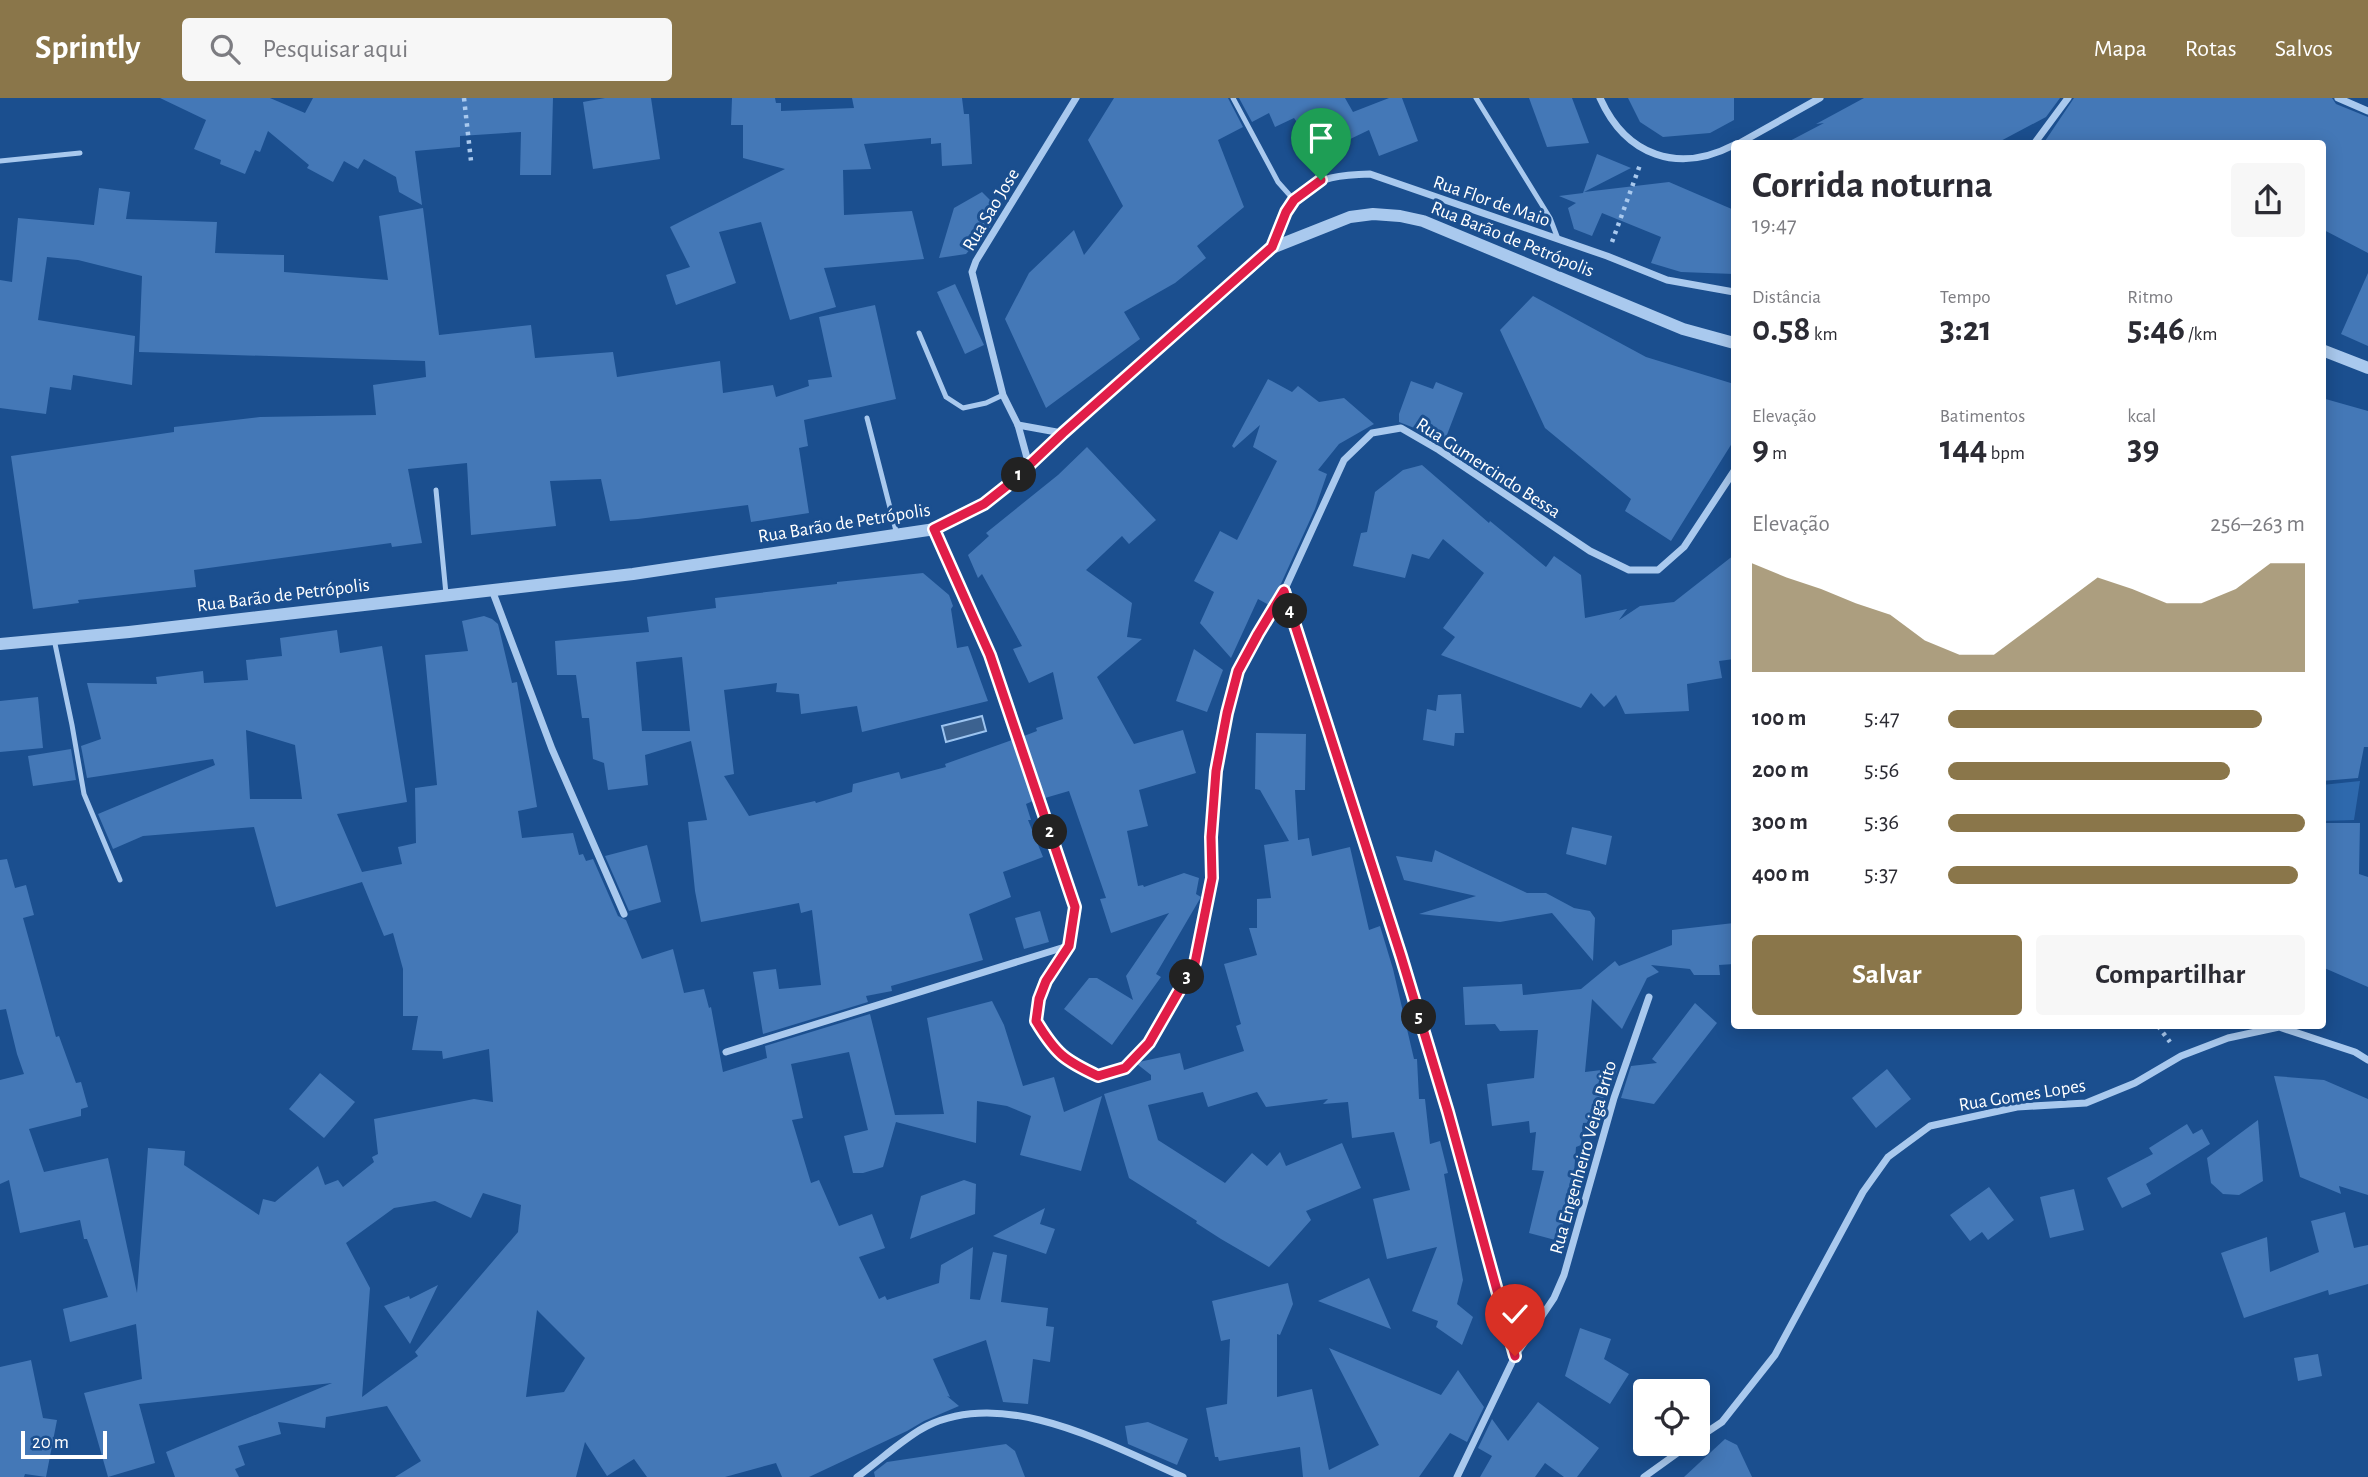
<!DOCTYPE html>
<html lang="pt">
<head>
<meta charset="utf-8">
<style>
  body { margin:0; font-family:"Alegreya Sans",sans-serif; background:#f7f7f7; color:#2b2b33; height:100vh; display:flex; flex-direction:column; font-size:26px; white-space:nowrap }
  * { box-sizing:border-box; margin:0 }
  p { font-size:23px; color:#7c7c81 }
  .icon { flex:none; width:38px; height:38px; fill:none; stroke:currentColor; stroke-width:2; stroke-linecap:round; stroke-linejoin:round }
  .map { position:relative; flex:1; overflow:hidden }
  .sheet { position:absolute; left:1731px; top:42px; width:595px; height:889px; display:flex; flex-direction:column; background:#fff; border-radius:7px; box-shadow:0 4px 18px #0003 }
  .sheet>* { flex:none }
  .controls { position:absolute; left:1633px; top:1281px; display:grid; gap:14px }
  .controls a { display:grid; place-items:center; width:77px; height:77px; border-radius:7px; background:#fff; box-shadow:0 4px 18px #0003; font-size:35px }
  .scale { position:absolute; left:21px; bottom:18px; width:86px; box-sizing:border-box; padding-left:7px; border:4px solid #fff; border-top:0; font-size:19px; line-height:24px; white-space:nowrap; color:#fff; -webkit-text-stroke:5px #1b4f8f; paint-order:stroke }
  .pin { position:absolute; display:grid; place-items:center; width:60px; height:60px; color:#fff; margin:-72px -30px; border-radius:50% 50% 50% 0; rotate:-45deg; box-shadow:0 0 7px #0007 }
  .pin .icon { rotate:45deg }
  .km { position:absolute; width:35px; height:35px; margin:-18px; border-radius:50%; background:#222; color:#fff; font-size:19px; line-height:35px; text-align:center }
  .round { display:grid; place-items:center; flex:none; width:74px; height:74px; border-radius:7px; background:#f7f7f7 }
  .head { display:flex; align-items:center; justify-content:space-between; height:119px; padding:0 21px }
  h1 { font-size:38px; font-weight:700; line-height:52px }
  .figures { display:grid; grid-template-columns:repeat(3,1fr); gap:10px; height:119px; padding:7px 21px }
  .figures div { display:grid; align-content:center }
  .figures b { font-size:35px; font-weight:700 }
  .figures small { font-size:19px; font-weight:400 }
  .figures p { font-size:19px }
  .chart { height:196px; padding:14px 21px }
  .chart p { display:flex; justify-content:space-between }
  .chart svg { width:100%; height:126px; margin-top:7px; fill:#8a764a; opacity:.7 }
  .button { display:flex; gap:14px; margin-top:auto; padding:14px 21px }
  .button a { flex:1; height:80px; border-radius:7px; background:#8a764a; color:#fff; font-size:28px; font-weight:700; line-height:80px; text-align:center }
  .button a+a { background:#f7f7f7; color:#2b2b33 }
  ul { padding:0 21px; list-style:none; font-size:23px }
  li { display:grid; grid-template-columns:112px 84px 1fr; align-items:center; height:52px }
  li i { height:18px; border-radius:9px; background:#8a764a }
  header { display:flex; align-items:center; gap:42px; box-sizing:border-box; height:98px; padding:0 35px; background:#8a764a; color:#fff }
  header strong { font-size:33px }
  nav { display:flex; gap:38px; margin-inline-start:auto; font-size:24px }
  .search { width:490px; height:63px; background:#f7f7f7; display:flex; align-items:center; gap:18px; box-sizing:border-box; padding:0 24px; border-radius:7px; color:#7c7c81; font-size:26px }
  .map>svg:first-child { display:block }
</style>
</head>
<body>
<header>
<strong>Sprintly</strong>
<div class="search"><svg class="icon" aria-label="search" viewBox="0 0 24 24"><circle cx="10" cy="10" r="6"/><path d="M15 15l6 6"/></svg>Pesquisar aqui</div>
<nav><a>Mapa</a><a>Rotas</a><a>Salvos</a></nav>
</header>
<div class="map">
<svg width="2368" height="1379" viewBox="0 0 2368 1379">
  <rect width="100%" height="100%" fill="#1b4f8f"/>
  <path fill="#2e69ad" d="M2360,683L2354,722L2322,723V687Z"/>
  <path fill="#3c6290" stroke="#9cc4f0" stroke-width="2" d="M982,618L986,633L946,644L942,628Z"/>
  <g fill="#4478b7" fill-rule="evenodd">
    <path d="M160,0H270L305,15L313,0H553L551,77H520L521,34L460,38V49L415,53L422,107L399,94L396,79L364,61L358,71L344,63L333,84L307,70L309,67L268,33L260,54L255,52L245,76L220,66L221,62L194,51L206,22Z"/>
    <path d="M605,0H651L660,61L593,71L583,4Z"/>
    <path d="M732,0H775L776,5H781V13L854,10L852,0H962L964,16H969L972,66L942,68L941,45L931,46V40L864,46L871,71L843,72L844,117L912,113L924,161L824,170L836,209L790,222L761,124L719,134L736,185L676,207L666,177L690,169L670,129L785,71L743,60V27H731Z"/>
    <path d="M1114,0H1228L1243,29L1218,42L1244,109L1197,148L1206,160L1175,185L1124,214L1140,241L1046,310L1005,221L1029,175L1074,132L1084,157L1123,108L1088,42Z"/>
    <path d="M1239,0H1345L1353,14L1389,0H1402L1418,43L1379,58L1369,32L1319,56L1294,20L1275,29L1269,15L1252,24Z"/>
    <path d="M1529,0H1572L1589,45L1547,49Z"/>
    <path d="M1628,0H1734V22L1710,35L1663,39L1640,24Z"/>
    <path d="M1864,0H2060L2046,19L1995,46H1784L1824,25L1816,26Z"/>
    <path d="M2074,0H2332L2336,6L2368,19V155L2322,131V46H2043Z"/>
    <path d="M1597,56L1631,70L1584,94L1669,84L1734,112V176L1681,174L1651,165L1661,139L1602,115L1592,138L1574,131L1568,110L1576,105L1559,98L1583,95Z"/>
    <path d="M99,90L130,94L126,121L217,124L215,155L284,157V174L388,182L379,118L423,110L439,237L531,227L535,260L613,254L617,279L720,263L723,295L773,287L776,299L809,288L808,282L832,279L819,219L875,207L896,301L804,322L808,348L799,350L809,415L751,424L748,407L638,421L610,423L601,381L550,383L556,428L471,437L467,365L408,371L422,445L392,449L391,445L194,472L196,489L78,502L79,505L33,511L11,358L174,334V329L260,319L376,317L373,287L426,279L425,263L139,254L142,178L78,162L47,159L38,222L135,238L132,287L73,277L71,292L50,289L46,316L0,310V182L12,184L18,120L94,127Z"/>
    <path d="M982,94L1000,112L990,129L966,156L939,160L954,110Z"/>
    <path d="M2368,175V248L2341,236Z"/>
    <path d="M955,186L984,247L965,256L937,194Z"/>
    <path d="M1533,198L1646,259L1734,286V342L1671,443L1625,413L1631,401L1545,330L1500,232Z"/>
    <path d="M1268,281L1292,294L1298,288L1319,304L1344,300L1374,326L1339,346L1318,372L1327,376L1315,411L1279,490L1269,507L1258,501L1231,560L1200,525L1214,494L1194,483L1220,433L1237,442L1277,363L1253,349L1260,327L1234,350L1232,348Z"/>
    <path d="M1411,283L1433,291L1436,284L1463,295L1445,342L1399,324V316Z"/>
    <path d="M2322,300L2368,313V649H2364L2358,680L2322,683Z"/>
    <path d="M1087,349L1156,422L1129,446L1122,438L1086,472L1132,505L1127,539L1142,541L1097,579L1134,646L1183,632L1196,675L1139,692L1148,728L1127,733L1138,788L1143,787L1144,789L1184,775L1199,780L1196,796L1201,799L1156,876L1161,879L1112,947L1064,911L1089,880H1097L1133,902L1126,878L1169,815L1111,835L1100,801L1106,800L1069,693L1045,700L1024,638L1037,633L1036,630L1063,621L1053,574L1029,585L1013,551L1022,548L982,476L978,480L968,457L989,438L986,435L1058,377Z"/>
    <path d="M1422,367L1489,425L1490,423L1546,469L1554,458L1581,477L1585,520L1627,511L1619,522L1640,508L1674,504L1734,457V561L1719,563L1722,580L1687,586L1689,613L1625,616L1616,597L1604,609L1591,595L1581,610L1441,557L1455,539L1443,530L1484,475L1443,441L1429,461L1412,456L1405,480L1353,468L1361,435L1367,434L1375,394L1403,372Z"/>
    <path d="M923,475L949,497L953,508L951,511L957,550L968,548L988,603L862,634L857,608L801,616L799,596L776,594L777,585L724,592L734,676L724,678L749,718L815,703L816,705L852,694L853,686L899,674L901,681L946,669L945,666L1012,642L1033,703L1026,706L1031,722H1028L1043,759L1003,774L1011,799L969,816L983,862L891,888L892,893L866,898L868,904L763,936L753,874L776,871L779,891L821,887L812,812L801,815L799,805L701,824L695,793L688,724L707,722L691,643L645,657L648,687L608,692L604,665L593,661L589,620H582L576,577H557L555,543L649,534L647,519L716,510L715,500L837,486V484ZM682,559L690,633H642L636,564Z"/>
    <path d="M484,518L492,521L498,526L512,585L517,584L537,709L518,713L522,740L573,735L579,757L583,756L586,763L593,761L618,818L626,822L642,861L673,851L684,895L704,891L709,910L711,909L723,974L767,960L765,948L870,916L895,1017L944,1016L927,920L992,903L1004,927L1023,988L1054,979L1064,1014L1102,998L1081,1073L1020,1057L1031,1018L1007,1008L977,1003L976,1045L896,1024L883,1069L863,1075H853L844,1038L868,1032L849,954L791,966L803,1020L792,1022L811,1085L819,1082L839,1128L872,1116L885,1150L859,1159L879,1201L885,1198L887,1202L939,1185L941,1167L973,1149L970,1201L980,1202L993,1154L1007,1157L1001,1204L1048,1210L1046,1228L1054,1229L1050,1264L1033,1261L1028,1306L1003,1304L986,1242L933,1261L950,1299L947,1298L959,1308L924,1323L907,1333L809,1379H782L776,1365L725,1379H647L634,1361L607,1378L585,1344L576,1379H395L421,1363L387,1308L326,1319L325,1330L278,1324L281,1336L238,1348L245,1367L235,1371L239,1379H175L166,1354L332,1285L139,1306L155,1365L108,1379L84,1295L142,1281L136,1226L70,1244L63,1211L108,1199L87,1141H84L80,1122L20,1135L9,1082L0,1086V982L24,976L17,956L6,911L0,912V762L7,761L15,790L26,787L34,817L23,820L56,939L59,938L76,985L81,984L88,1009L81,1011V1018L29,1031L44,1074L108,1060L137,1195L148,1050L185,1053L184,1067L259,1117L263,1101L275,1104L318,1068L325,1087L338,1082L343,1089L374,1064L372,1059L378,1056L374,1021L474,1001L493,1004L489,951L443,961L442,953L412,952L418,918H403V871L393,835L384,838L362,784L276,809L254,729L143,738L113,751L98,716L215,667L213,661L87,680L81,648L101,641L87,585L157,586L156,579L203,573L204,585L248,582L246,562L282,558L280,540L337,532L340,555L382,548L407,704L337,716L362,774L402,766L398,749L416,745L415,690L437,687L425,557L468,553L462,523ZM246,632L295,647L302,701H250ZM483,1095L521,1107L518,1134L415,1254L418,1258L362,1299L370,1190L346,1145L394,1110L435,1103L471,1120ZM537,1212L585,1260L564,1294L526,1299Z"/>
    <path d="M1194,551L1223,572L1207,614L1176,603Z"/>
    <path d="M1461,596L1464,635H1455L1454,648L1423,642L1427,611L1436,613L1438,597Z"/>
    <path d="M38,599L43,650L0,654V603Z"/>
    <path d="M1256,635L1306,636L1305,692H1295L1298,742L1309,740L1312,758L1350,749L1369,832L1380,828L1393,871L1414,961H1417L1419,1001H1425L1430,1046L1440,1043L1448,1075L1444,1076L1463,1182L1457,1206L1473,1219L1462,1247L1436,1229L1438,1223L1412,1213L1437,1149L1387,1161L1373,1101L1410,1092L1394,1034L1352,1040L1348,1004L1323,1006L1328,1001L1266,1009L1257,994L1208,1009L1203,994L1148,1007L1158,1042L1225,1085L1252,1055L1267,1068L1280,1054L1286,1068L1342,1045L1361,1090L1306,1113L1311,1122L1269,1169L1221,1141L1196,1125L1197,1123L1129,1080L1104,996L1151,982V977L1137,966L1139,964L1180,955L1184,972L1244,953L1236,928L1241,926L1224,866L1257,857L1249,830H1257V801L1271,800L1264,747L1289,743L1260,692L1255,691Z"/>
    <path d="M71,651L76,682L33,688L28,658Z"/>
    <path d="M2322,725H2360L2359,776L2368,779V889L2322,869Z"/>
    <path d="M1572,729L1612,738L1606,767L1566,756Z"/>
    <path d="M647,747L661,804L629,813L605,758Z"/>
    <path d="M1435,752L1527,795H1546L1574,810L1590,813L1595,820L1593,863L1552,815L1500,824L1419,816L1476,798L1404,782L1396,758L1432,764Z"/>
    <path d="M1040,813L1049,844L1024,851L1015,820Z"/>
    <path d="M1734,825V866L1719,867L1720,877H1694L1690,871L1651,867L1659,874L1647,880L1622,931L1592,901L1585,974L1618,970L1609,997L1605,996L1599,1024L1583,1025L1581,1047L1576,1049L1573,1087L1559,1143L1529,1135L1544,1073L1532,1072L1536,1034L1530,1035L1529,1023L1492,1028L1487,986L1534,980L1538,932L1500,933L1495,926L1465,927L1463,889L1522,886L1523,897L1581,891L1615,863L1619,868L1672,847V832Z"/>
    <path d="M1695,905L1717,925L1654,1006L1621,1000L1631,968L1657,965L1652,961Z"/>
    <path d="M1887,971L1911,1001L1876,1030L1852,1000Z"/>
    <path d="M320,975L355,1004L324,1040L289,1011Z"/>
    <path d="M2274,978L2324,982L2368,1001V1097L2339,1088L2341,1096L2300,1079Z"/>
    <path d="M2258,1022L2263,1083L2239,1097L2223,1096L2211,1085L2207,1060Z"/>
    <path d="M2187,1026L2193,1036L2202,1031L2210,1046L2146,1086L2151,1096L2122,1110L2107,1080L2153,1056L2149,1050Z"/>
    <path d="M964,1082L976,1086L975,1116L910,1141L921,1098Z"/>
    <path d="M1989,1089L2014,1122L1988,1142L1982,1134L1970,1143L1950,1117Z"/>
    <path d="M2074,1091L2084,1132L2050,1140L2040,1099Z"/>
    <path d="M1045,1110L1040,1126L1055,1131L1046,1156L993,1138Z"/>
    <path d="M2345,1114L2354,1150L2368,1147V1186L2329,1197L2328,1192L2244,1220L2221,1155L2267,1139L2270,1174L2319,1154L2311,1123Z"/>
    <path d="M1369,1180L1391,1231L1318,1203Z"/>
    <path d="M1288,1185L1293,1206L1280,1237L1277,1236V1299L1312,1291L1329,1372L1379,1347L1329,1250L1441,1297L1458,1272L1484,1309L1467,1344L1450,1335L1419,1379H1303L1300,1349L1219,1363L1218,1359H1215L1206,1310L1227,1306L1230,1241L1221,1243L1212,1203Z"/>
    <path d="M438,1187L410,1246L384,1208L409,1198L410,1201Z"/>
    <path d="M1580,1230L1611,1241L1604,1261L1629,1276L1610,1306L1565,1278Z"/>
    <path d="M2318,1256L2322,1278L2298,1283L2294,1260Z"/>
    <path d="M31,1262L43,1320L57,1322L46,1379L25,1376L24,1379H0V1269Z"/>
    <path d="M1538,1304L1599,1350L1577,1379H1564L1545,1365L1535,1379H1480L1492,1358L1478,1350L1492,1321L1508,1343Z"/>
    <path d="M1148,1324L1188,1341L1177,1367L1128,1346L1125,1328Z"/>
    <path d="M1725,1341L1737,1347L1752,1379H1684Z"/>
    <path d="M1006,1346L1015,1353L1025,1379H875L874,1374L887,1364Z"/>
  </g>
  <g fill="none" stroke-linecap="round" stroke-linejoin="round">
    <g stroke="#a9c9ee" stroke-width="4.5" stroke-dasharray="3.5 5" stroke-linecap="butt">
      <path d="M464,0L471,63"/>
      <path d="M1612,144L1640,67"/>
      <path d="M2158,928L2170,944"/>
    </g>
    <g stroke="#a9c9ee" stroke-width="5">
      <path d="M1233,0L1278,84L1294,102"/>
      <path d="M1476,0L1550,120L1558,141"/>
      <path d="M0,63L80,55"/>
      <path d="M919,235L946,299L963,310L986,305L1003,297"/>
      <path d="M867,320L897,437"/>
      <path d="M436,392L446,496"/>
      <path d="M54,541L72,627L84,696L120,782"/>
    </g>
    <g stroke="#a9c9ee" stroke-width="7">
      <path d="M1600,0C1626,58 1678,76 1734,47"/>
      <path d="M2338,0L2368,13"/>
      <path d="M1738,46L1820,0"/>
      <path d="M2034,46L2068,0"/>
      <path d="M1272,149C1294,93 1307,77 1370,76L1607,158L1667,182L1734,194"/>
      <path d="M1018,327L1062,335"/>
      <path d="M1029,367L1018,327L1003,297L972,174L976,163L1076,0"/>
      <path d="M935,431L990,557L1075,809L1069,847L1046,883L1039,901L1036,923C1056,956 1063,962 1098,978L1125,970L1149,945L1195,865L1212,780L1211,739L1216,673L1238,573L1258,536L1284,493L1344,362L1372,335L1401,330L1439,352L1590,453L1629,472H1658L1684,449L1734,373"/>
      <path d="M492,492L552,651L624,816"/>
      <path d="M1284,493L1401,858L1448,1014L1515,1258L1457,1379"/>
      <path d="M726,954L1068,848"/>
      <path d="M1515,1258L1554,1200L1564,1177L1614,1000L1649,899"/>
      <path d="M1698,1340L1722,1324L1775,1257L1863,1094L1888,1059L1930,1028L2017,1009L2086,1005L2135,985L2181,958L2228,940L2279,929L2355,954L2368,962"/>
      <path d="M857,1379C877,1365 906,1338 927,1328C1007,1289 1109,1347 1183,1379"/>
      <path d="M1644,1379L1690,1346"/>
    </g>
    <g stroke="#a9c9ee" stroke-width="12">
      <path d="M2322,252L2368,270"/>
      <path d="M0,546L129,534L633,476L935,431L984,406L1008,387L1063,335L1272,150L1350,119L1373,116L1400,118L1423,123L1683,231L1734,245"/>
    </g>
  </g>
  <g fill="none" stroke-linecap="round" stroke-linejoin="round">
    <defs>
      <path id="route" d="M1321,82L1294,102L1286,114L1272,149L1063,335L1008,387L984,406L934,431L990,557L1075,809L1069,848L1046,883L1039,901L1036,923C1056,956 1064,962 1098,978L1125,970L1149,945L1195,865L1212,780L1211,739L1216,673L1227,615L1238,573L1258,536L1284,493L1401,858L1448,1014L1515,1258"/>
    </defs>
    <use href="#route" stroke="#fff" stroke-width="14"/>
    <use href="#route" stroke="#e11d48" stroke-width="9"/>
  </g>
  <g text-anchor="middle" stroke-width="6" stroke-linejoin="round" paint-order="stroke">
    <g font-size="19" fill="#fff" stroke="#1b4f8f">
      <text transform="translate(1492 102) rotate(19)" y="7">Rua Flor de Maio</text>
      <text transform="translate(990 111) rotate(-59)" y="7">Rua Sao Jose</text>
      <text transform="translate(1513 140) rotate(22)" y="7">Rua Barão de Petrópolis</text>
      <text transform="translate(1489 369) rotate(33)" y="7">Rua Gumercindo Bessa</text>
      <text transform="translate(844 424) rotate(-9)" y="7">Rua Barão de Petrópolis</text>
      <text transform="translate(283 496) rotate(-7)" y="7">Rua Barão de Petrópolis</text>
      <text transform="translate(2022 996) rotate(-9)" y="7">Rua Gomes Lopes</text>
      <text transform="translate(1582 1059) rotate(-74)" y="7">Rua Engenheiro Veiga Brito</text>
    </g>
  </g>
</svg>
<div class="controls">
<a><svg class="icon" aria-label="locate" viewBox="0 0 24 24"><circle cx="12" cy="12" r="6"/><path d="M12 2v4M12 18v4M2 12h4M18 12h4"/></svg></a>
</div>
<div class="scale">20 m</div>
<div class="pin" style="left:1321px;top:82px;background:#1e9e55"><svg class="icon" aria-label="arrive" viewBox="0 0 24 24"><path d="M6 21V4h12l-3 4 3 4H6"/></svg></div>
<div class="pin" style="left:1515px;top:1258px;background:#d93025"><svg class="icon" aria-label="check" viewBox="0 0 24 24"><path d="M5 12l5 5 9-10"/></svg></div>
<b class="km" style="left:1019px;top:377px">1</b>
<b class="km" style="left:1050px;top:734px">2</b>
<b class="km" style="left:1187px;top:879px">3</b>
<b class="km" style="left:1290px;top:513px">4</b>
<b class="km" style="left:1419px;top:919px">5</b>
<section class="sheet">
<div class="head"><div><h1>Corrida noturna</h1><p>19:47</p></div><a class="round"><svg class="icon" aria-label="share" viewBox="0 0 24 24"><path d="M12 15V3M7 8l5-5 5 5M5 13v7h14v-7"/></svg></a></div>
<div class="figures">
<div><p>Distância</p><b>0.58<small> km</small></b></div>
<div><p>Tempo</p><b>3:21</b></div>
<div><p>Ritmo</p><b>5:46<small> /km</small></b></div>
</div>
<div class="figures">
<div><p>Elevação</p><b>9<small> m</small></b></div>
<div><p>Batimentos</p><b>144<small> bpm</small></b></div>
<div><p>kcal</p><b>39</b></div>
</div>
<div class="chart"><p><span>Elevação</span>256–263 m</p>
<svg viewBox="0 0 160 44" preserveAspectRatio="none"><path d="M0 44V6L10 11L20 15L30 20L40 24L50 33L60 38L70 38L80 29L90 20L100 11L110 15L120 20L130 20L140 15L150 6L160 6V44z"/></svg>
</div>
<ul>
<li><b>100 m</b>5:47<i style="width:88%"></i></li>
<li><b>200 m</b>5:56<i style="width:79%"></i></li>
<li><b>300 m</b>5:36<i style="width:100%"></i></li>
<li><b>400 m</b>5:37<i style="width:98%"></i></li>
</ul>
<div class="button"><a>Salvar</a><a>Compartilhar</a></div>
</section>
</div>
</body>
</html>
